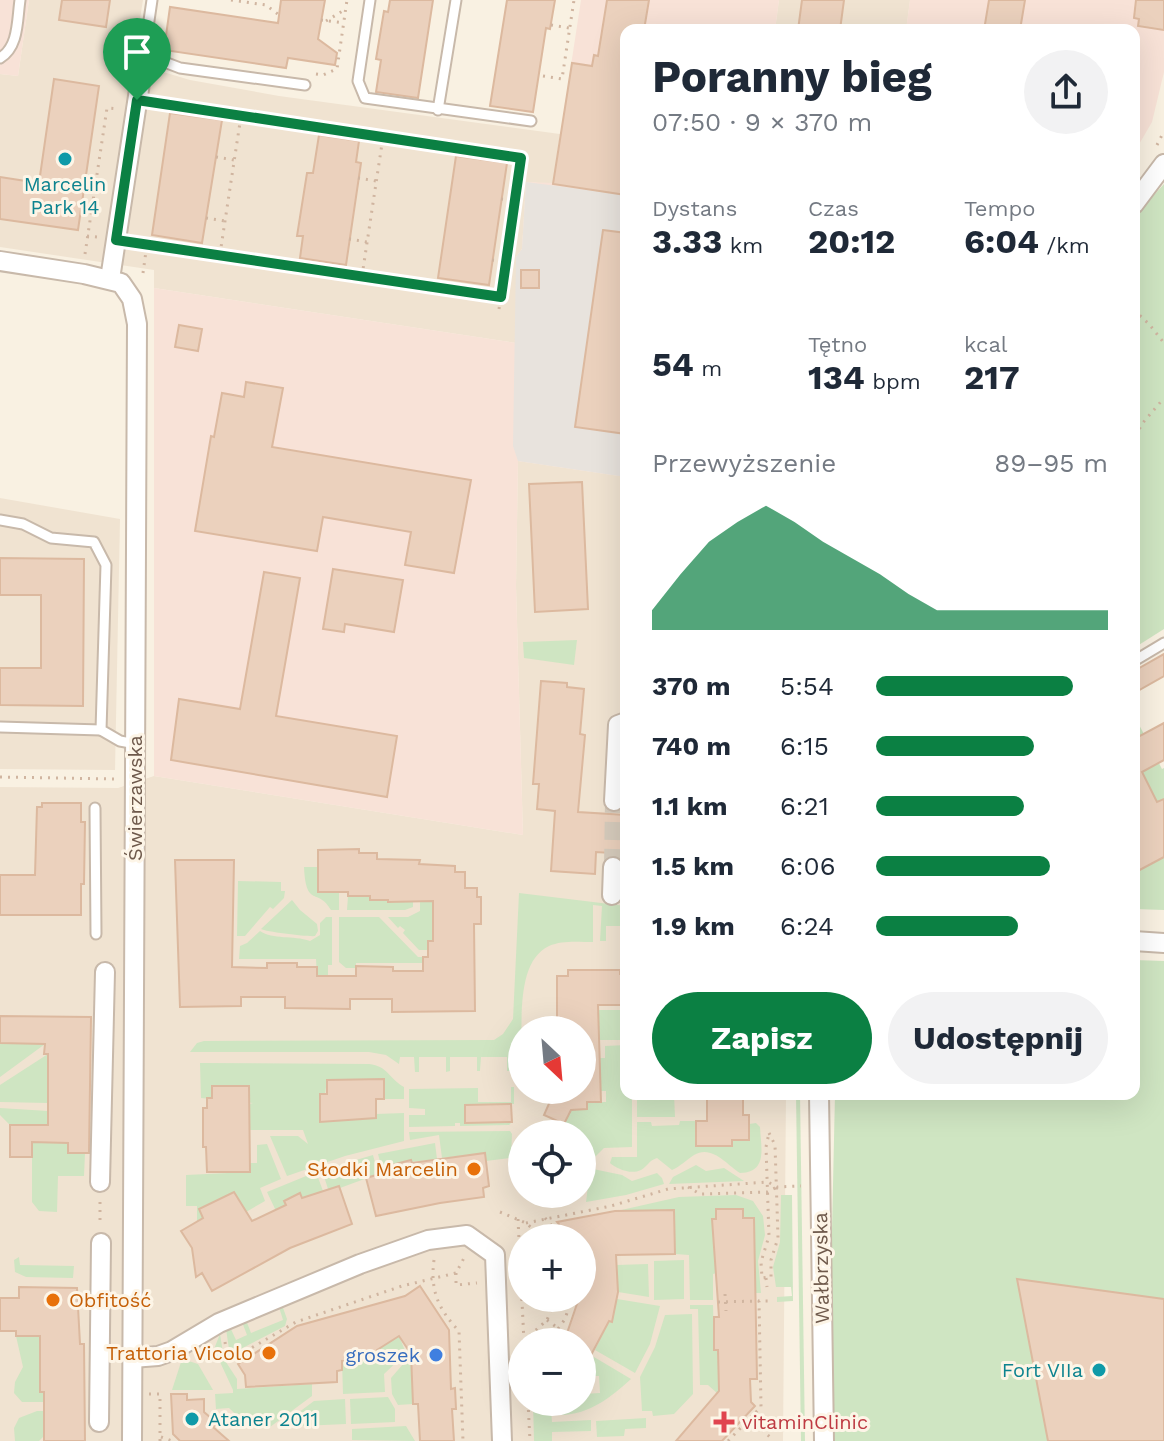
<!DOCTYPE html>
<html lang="pl">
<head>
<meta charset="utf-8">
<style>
  body { margin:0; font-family:"Work Sans",sans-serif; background:#f2f2f3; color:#1f2937; height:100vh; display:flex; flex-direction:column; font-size:30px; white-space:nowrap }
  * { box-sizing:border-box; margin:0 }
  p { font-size:26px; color:#747a83 }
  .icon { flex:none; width:44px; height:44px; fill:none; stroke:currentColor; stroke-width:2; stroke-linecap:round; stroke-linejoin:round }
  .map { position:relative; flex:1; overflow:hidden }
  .side { position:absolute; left:620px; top:24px; width:520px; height:1076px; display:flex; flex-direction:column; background:#fff; border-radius:16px; box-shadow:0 8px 32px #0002 }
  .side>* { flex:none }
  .needle { width:52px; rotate:154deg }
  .tools { position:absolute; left:508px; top:1016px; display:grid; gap:16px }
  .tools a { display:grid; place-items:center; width:88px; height:88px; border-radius:50%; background:#fff; box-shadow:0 8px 32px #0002; font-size:40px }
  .pin { position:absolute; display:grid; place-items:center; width:68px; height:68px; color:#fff; margin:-82px -34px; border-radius:50% 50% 50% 0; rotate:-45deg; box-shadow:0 0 8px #0007 }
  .pin .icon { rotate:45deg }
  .round { display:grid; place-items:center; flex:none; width:84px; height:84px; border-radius:42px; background:#f2f2f3 }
  .headline { display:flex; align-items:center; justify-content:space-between; height:136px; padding:0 32px }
  h1 { font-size:44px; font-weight:700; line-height:60px }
  .metrics { display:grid; grid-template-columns:repeat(3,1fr); gap:12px; height:136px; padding:8px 32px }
  .metrics div { display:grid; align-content:center }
  .metrics b { font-size:34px; font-weight:700 }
  .metrics small { font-size:22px; font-weight:400 }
  .metrics p { font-size:22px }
  .chart { height:224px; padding:16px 32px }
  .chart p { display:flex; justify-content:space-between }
  .chart svg { width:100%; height:144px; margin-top:8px; fill:#0b8043; opacity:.7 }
  .action { display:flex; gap:16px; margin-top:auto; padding:16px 32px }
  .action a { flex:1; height:92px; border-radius:48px; background:#0b8043; color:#fff; font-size:32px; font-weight:700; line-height:92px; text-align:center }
  .action a+a { background:#f2f2f3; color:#1f2937 }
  ul { padding:0 32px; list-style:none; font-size:26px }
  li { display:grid; grid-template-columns:128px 96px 1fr; align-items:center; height:60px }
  li i { height:20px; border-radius:10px; background:#0b8043 }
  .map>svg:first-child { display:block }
</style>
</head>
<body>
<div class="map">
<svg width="1164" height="1441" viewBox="0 0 1164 1441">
  <rect width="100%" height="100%" fill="#f9f1e2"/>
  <g fill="#f0e3d1" fill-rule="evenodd">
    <path d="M29,0H143L133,63L190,80L279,96L560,134L553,184L526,182L522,249L516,257V343L154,288V270L0,247V74L18,76Z"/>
    <path d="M779,0H910L906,30H775Z"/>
    <path d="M518,461L626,477V1094H786L783,1441H0V787L118,788L154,776L523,835L516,586ZM522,1030H582V1090H522ZM522,1134H582V1194H522ZM522,1238H582V1298H522ZM522,1342H582V1402H522Z"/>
    <path d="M0,498L120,519L115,770L0,769Z"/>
  </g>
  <g fill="#f8e2d7">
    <path d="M0,0H29L18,76L0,74Z"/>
    <path d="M581,0H779L775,30H626V477L518,461L516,586L523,835L154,776V288L516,343V257L522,249L526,182L553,183Z"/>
    <path d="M910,0H1164V72L1152,122L1134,153V30H906Z"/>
  </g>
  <path fill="#e8e3dd" d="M526,182L626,195V477L518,461L513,446L516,257L522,249Z"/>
  <g fill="#cfe5c2">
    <path d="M1164,184V629L1134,648V217Z"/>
    <path d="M577,640L574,665L524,658L523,642Z"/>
    <path d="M1134,715L1162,769L1164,768V910L1134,909Z"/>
    <path d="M304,867H318L319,892H339V910H331C318,887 306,909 304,867Z"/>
    <path d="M238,881L281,882V891H285L284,898L273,909L270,907L245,936H237Z"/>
    <path d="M519,893L626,906V926H606V941H600L602,906L593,905V942C579,942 562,940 549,946C515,962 523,1025 521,1056L510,1057V1071H507V1057H481L480,1071H477V1057H450V1071L446,1072V1057H419V1072H415L414,1057H400L399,1064L386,1055L369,1052H190L197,1043L204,1041L494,1040L503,1034L513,1019Z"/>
    <path d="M348,896H370V900H388V902H413V907L405,910H347Z"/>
    <path d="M292,900L300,910L317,924L318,931L315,936C310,937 266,932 261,929Z"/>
    <path d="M420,901H433V941L428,950H419L403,933L405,930L400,926L398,928L388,917H408L420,911Z"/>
    <path d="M326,917H332V965H328V976H317L316,959H239L240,946L247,943L260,931C273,940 293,935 310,941L320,935V923Z"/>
    <path d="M339,917H379L418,957H423V963H356V968H346L339,962Z"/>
    <path d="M1134,960L1164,961V1441H834L831,1275L835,1094H1134Z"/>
    <path d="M592,1010H626V1040H593Z"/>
    <path d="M0,1043L45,1044L0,1077Z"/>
    <path d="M626,1045V1094H632V1147L604,1148L582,1170V1134H570L563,1126L571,1110L587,1109V1102H606V1091H601L600,1058H605V1046Z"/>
    <path d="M48,1054V1103L0,1102V1085Z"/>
    <path d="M200,1063L369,1064C388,1066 389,1079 404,1087V1099H384L383,1079L327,1080L321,1122L376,1117V1114L404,1113V1141L345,1156L287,1176L270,1136H298L308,1144L303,1130H249V1104L253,1103L201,1098Z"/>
    <path d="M511,1087H514V1104L466,1105L512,1122L509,1125L460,1126V1123H455V1126L409,1127V1115H425V1109L409,1108V1089L478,1088V1102H511Z"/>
    <path d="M637,1094H674L675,1117H637Z"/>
    <path d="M796,1094H800L805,1441H801Z"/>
    <path d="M0,1108L48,1111L47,1142L68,1140V1153H85L84,1176H58L57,1212L39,1211L32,1202V1126L10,1125L0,1115Z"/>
    <path d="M680,1121H696L697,1146H732V1140H749V1124L756,1123L760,1127C761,1148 768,1172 740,1173C727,1165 712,1144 694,1155C686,1160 681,1166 672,1170L657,1158C648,1161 648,1166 641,1170C631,1175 617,1169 610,1163L612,1157H637V1122H651L652,1126L679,1125Z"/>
    <path d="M510,1131L512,1134L511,1158L486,1161L485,1153L442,1158L439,1135L410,1140L409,1132Z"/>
    <path d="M435,1143L437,1159L393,1164L394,1171L383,1173L378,1154Z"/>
    <path d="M267,1144L281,1179L260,1188L265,1201L246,1212L218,1208L215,1201L199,1209L203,1218L197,1221V1206H186V1175L249,1172L250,1163H257V1145Z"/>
    <path d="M373,1155L378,1174L340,1188L339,1186L328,1189L322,1170Z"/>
    <path d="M696,1165L706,1171L724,1168L744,1181L669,1184L673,1177Z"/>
    <path d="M593,1169L622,1175L632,1181L657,1173L662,1178L664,1184L626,1195L586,1202L588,1186Z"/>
    <path d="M316,1172L323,1191L304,1202L300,1193L288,1208L284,1200L286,1206L276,1211L267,1192Z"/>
    <path d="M736,1195L753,1201L763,1216L765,1235L758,1261L761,1293H755L743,1209H717L716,1219H712V1233H717L714,1243L717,1273L713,1274V1300H690L689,1255L675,1254L674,1210L617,1211L679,1197Z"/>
    <path d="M781,1195H792L793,1301L777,1302V1297L792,1296L791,1287H776L773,1267L780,1242Z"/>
    <path d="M19,1257L20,1265L74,1266L73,1278L26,1277L15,1272L14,1260Z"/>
    <path d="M684,1260V1299L654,1300V1261Z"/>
    <path d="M648,1264L649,1297L618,1292L617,1265Z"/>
    <path d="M617,1299L660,1306L650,1344L635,1373L595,1350L609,1321L612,1322Z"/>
    <path d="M282,1305L287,1319L285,1326L235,1352L229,1349L226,1329L230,1327L236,1340L247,1335L242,1322L246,1320L251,1333L283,1320L279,1307Z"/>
    <path d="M690,1305H713L714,1342L718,1343L719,1384L722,1388L717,1393L708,1385H700L698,1309H690Z"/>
    <path d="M692,1314L693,1394L674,1414L653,1416L652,1411H642L640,1377L655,1347L665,1315Z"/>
    <path d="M220,1334L224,1359L237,1379V1389L312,1384V1396L270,1427L250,1428L229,1408L216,1409L215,1394L233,1393V1390L214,1349Z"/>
    <path d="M16,1336H56L44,1402H22L14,1393L15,1382L23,1367Z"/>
    <path d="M399,1336L406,1353L384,1374L385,1392L343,1394L342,1361L377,1359V1350Z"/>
    <path d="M411,1355L413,1404L398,1405L392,1394L391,1378Z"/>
    <path d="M594,1357L631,1379C610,1398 590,1414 561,1415L560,1408L551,1409L552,1422L591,1420V1431L552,1432V1441H534L533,1402H582V1394L600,1393L599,1376H582V1372Z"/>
    <path d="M182,1359L198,1364L213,1390H172Z"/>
    <path d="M388,1397L395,1409V1422L351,1424L350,1399Z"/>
    <path d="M345,1399L346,1424L279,1427L314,1401Z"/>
    <path d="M37,1411H44V1436L39,1441H15L14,1428L19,1418Z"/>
    <path d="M646,1418V1428L625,1429L624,1436L597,1437L596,1421Z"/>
    <path d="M406,1426L415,1441L352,1440V1429Z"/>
  </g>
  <g fill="#ebd1bd" stroke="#dcb99f" stroke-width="2">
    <path d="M62,0H110L106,27L59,20Z"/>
    <path d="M281,0H325L318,39L337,53L335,65L288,58L286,68L164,50L170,7L278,23Z"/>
    <path d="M390,0H433L418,98L376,92L381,60L376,59L384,11L388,12Z"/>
    <path d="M507,0H555L550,29L546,28L533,112L490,106Z"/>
    <path d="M607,0H649L644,30H626V195L553,184L572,63L592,66L594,55L598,56Z"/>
    <path d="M802,0H844L840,30H798Z"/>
    <path d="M989,0H1025L1020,30H984Z"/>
    <path d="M1136,0H1164V30L1138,26L1139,19L1134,18Z"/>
    <path d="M54,79L99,86L78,230L0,219V177L39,183Z"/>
    <path d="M170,113L222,120L202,243L152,235Z"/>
    <path d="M319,135L359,141L356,162L361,163L346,265L300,258L303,236H297L307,173H313Z"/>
    <path d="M456,156L507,163L489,285L438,278Z"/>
    <path d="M603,230L626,233V434L575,427Z"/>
    <rect x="521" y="270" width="18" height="18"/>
    <path d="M179,325L202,329L198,351L175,347Z"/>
    <path d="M246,382L283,388L272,447L471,480L454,573L405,565L411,532L323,517L317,551L195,531L211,436L214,437L222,393L244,397Z"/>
    <path d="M582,482L588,609L535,612L529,484Z"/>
    <path d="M0,558L84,559L83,706L0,705V668H41V595H0Z"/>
    <path d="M333,569L403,580L394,632L345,624L344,632L323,629Z"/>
    <path d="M264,572L300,578L276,716L397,736L387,797L171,760L179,699L240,709Z"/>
    <path d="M1164,654V676L1134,693V671Z"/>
    <path d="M541,681L567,683V687L584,689L580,734L585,735L578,812L626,815V854L596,852L595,874L551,871L555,811L537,809L539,784H533Z"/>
    <path d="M1164,723V760L1142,772L1157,802L1164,799V857L1134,873V739Z"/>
    <path d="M42,803H81V822H85L84,884H81V915H0V875H35L37,807H42Z"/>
    <path d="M359,849V853H377V859L420,860L419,864L455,866V872H465V888H477V897H481V924H474L475,1011L392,1012V999H350V1009L285,1008V997H241V1006L180,1007L175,860H234L232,967L267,968V963H297V967H317V976H356V966L393,967V971H423V957H428V941H433V901L388,902V900H370V896H348V892H318V850Z"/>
    <path d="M568,970H620V974H626V1005H598L601,1102H587V1109L571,1110L564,1124L544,1115L555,1090H582V1030H557V976H568Z"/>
    <path d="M0,1016L91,1017L89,1153H68V1143L32,1142V1157H10V1125H48V1054H44L45,1044L0,1043Z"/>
    <path d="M384,1079V1099H376V1118L320,1122V1094H327V1080Z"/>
    <path d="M212,1086H249L250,1172H207L206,1147H203V1108H207V1098H212Z"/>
    <path d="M707,1094H743V1115H749V1140H732V1146H696V1121H707Z"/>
    <path d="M511,1104L512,1122L465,1123V1105Z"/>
    <path d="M485,1153L489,1186L483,1188L484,1197L440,1203L376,1216L366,1178L394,1170L392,1165L411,1160L412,1163Z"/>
    <path d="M339,1186L352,1224L290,1248L212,1291L202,1273L196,1277L192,1248L181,1231L203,1218L199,1209L234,1192L252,1221L286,1205L284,1201L300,1193L302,1198Z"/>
    <path d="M716,1209H743V1218H754L757,1379H750L751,1402L755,1406L722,1441H676L719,1391L718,1350H714V1317H719L712,1219H716Z"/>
    <path d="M674,1210L675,1254L616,1255L618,1292L612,1322L609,1321L582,1372V1342H564L579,1298H582V1238H570L557,1222L615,1211Z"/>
    <path d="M1017,1279L1164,1299V1441H1048Z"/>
    <path d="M420,1286L449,1330L451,1389L455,1388L456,1409H452L454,1441H420L418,1404H413L411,1354L399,1336L377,1350V1359L342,1361V1370L337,1371V1382L246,1387L245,1375L238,1364L297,1326L405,1296Z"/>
    <path d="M19,1287L77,1288L80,1344H84L85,1441H44V1392H40V1336H16V1331H0V1298H19Z"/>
    <path d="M171,1394H187V1400L204,1399V1412L217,1423L213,1427L229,1441H180L173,1434Z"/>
  </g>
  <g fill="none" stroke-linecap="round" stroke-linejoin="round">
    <path stroke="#d6cbbc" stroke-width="18" stroke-dasharray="18 9" stroke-linecap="butt" d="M613,867L614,801"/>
    <defs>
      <g id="lane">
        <path d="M152,0L146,41L154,58L180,68L305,85"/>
        <path d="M370,0L358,81L365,98L531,121"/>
        <path d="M0,58C19,47 17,20 20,0"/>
        <path d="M438,110L456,0"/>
        <path d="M0,520L23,524L51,538L94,542L106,565L101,730L120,741L136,744"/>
        <path d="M1134,661L1164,643"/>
        <path d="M0,727L101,730"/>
        <path d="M95,808L96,934"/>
      </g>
      <g id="street">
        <path d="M1134,204L1164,164"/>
        <path d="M0,261L84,274L121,283L132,299L137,324L132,1441"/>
        <path d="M110,279L140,83"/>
        <path d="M614,801L618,725L626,722"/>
        <path d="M612,895L613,867"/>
        <path d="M1134,941L1164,943"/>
        <path d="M819,1094L824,1441"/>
        <path d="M100,1182L105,972"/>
        <path d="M132,1358L158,1356L172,1351L219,1323L360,1264L428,1240L467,1235L495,1255L502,1441"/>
        <path d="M99,1422L101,1243"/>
      </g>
    </defs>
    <use href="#lane" stroke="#c8b9aa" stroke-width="13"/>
    <use href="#street" stroke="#c8b9aa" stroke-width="22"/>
    <g stroke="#d0b5a0" stroke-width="3" stroke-dasharray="2 6" stroke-linecap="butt">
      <path d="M231,0L266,5L279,15"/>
      <path d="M321,20L344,23"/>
      <path d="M326,21L346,9"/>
      <path d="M551,25L569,28"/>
      <path d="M125,71L130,39"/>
      <path d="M316,74L323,75L337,69L347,0"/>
      <path d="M543,76L562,79L574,0"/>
      <path d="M1157,145L1164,131"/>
      <path d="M216,157L234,160"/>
      <path d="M358,178L376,181"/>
      <path d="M501,199L515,201"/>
      <path d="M206,218L225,221"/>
      <path d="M87,236L98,237"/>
      <path d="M349,239L367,242"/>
      <path d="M133,242L501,297L521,158L157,103"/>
      <path d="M85,254L107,108L119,109"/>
      <path d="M220,254L241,116"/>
      <path d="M492,260L506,262"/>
      <path d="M143,273L147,244"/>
      <path d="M362,276L383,137"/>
      <path d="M499,309L501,297"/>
      <path d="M1134,310L1149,324L1164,343"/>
      <path d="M1134,444L1141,425L1164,398"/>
      <path d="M0,777L115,779"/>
      <path d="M769,1133L775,1145L778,1238L771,1260V1277L762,1278L761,1262L769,1236L766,1147Z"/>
      <path d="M688,1187L700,1194L767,1192L777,1187"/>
      <path d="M100,1202V1226"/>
      <path d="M500,1212L526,1223L543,1238"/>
      <path d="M545,1218L562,1238"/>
      <path d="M518,1219L524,1342"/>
      <path d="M526,1223L611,1206L668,1189L768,1182L777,1187L801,1186"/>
      <path d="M434,1260C430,1290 438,1309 459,1331L463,1441"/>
      <path d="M456,1273V1285L477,1283"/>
      <path d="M766,1278L767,1287"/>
      <path d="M725,1294L726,1311"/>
      <path d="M556,1302L570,1308"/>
      <path d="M718,1302L759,1301"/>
      <path d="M547,1320L559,1329"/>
      <path d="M524,1341L547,1320L556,1298"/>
      <path d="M225,1342L226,1349L234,1358L296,1322L402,1286L456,1273L464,1258"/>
      <path d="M549,1342L565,1319L572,1298"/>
      <path d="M149,1394H160V1441"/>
      <path d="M528,1402L530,1441"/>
      <path d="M750,1419L771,1438"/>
      <path d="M161,1437L172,1441"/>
      <path d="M728,1441L761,1407L759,1301H769"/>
    </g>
    <use href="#lane" stroke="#fff" stroke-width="9"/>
    <use href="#street" stroke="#fff" stroke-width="18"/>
  </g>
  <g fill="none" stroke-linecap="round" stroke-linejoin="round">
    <defs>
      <path id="route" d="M137,100L521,158L501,297L116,240Z"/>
    </defs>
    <use href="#route" stroke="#fff" stroke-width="16"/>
    <use href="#route" stroke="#0b8043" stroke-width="10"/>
  </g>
  <g fill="#0f9aa8" stroke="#fdf5e7" stroke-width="3">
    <circle cx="65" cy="159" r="8"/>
    <circle cx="1099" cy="1370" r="8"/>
    <circle cx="192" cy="1419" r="8"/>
  </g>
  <g fill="#e8710a" stroke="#fdf5e7" stroke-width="3">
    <circle cx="474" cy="1169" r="8"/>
    <circle cx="53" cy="1300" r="8"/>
    <circle cx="269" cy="1353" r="8"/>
  </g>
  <circle fill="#3f7fe0" stroke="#fdf5e7" stroke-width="3" cx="436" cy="1355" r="8"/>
  <path fill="#e0444e" stroke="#fdf5e7" stroke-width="3" d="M720 1410h8v8h8v8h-8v8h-8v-8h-8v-8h8z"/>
  <g text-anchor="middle" stroke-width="6" stroke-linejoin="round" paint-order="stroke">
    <g font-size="20" fill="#0d838f" stroke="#fdf5e7">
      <text x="65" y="191">Marcelin<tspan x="65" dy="23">Park 14</tspan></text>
      <text x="1083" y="1377" text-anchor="end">Fort VIIa</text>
      <text x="208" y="1426" text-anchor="start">Ataner 2011</text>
    </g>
    <g font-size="20" fill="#6e594b" stroke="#fdf5e7">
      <text transform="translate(135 798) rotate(-90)" y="7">Świerzawska</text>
      <text transform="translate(821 1268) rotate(-91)" y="7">Wałbrzyska</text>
    </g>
    <g font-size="20" fill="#c56008" stroke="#fdf5e7" text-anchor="end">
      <text x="458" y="1176">Słodki Marcelin</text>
      <text x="69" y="1307" text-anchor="start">Obfitość</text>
      <text x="253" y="1360">Trattoria Vicolo</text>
    </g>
    <g font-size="20" fill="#366cbe" stroke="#fdf5e7" text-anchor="end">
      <text x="420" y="1362">groszek</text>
    </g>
    <g font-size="20" fill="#be3a42" stroke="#fdf5e7" text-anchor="start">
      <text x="742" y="1429">vitaminClinic</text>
    </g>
  </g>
</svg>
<div class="tools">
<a><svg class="needle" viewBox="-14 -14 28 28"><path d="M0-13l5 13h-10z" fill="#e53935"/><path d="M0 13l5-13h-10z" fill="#747a83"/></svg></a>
<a><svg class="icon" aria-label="locate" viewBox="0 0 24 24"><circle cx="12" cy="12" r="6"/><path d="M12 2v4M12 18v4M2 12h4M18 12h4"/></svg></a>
<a>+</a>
<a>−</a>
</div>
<div class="pin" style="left:137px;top:100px;background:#1e9e55"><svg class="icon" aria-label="arrive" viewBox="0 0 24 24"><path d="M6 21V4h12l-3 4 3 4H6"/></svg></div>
<section class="side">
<div class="headline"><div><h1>Poranny bieg</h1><p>07:50 · 9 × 370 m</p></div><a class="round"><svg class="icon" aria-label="share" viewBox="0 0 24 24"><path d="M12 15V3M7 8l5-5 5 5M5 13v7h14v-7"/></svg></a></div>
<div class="metrics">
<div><p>Dystans</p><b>3.33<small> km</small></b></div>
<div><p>Czas</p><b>20:12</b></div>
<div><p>Tempo</p><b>6:04<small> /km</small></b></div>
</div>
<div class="metrics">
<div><b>54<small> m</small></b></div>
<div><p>Tętno</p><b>134<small> bpm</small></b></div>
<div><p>kcal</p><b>217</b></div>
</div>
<div class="chart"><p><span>Przewyższenie</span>89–95 m</p>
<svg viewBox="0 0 160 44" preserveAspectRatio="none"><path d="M0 44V38L10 27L20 17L30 11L40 6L50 11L60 17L70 22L80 27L90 33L100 38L110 38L120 38L130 38L140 38L150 38L160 38V44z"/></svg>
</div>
<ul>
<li><b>370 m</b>5:54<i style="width:85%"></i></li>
<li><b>740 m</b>6:15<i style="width:68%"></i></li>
<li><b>1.1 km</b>6:21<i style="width:64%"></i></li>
<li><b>1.5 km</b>6:06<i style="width:75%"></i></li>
<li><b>1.9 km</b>6:24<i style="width:61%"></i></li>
</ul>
<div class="action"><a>Zapisz</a><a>Udostępnij</a></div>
</section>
</div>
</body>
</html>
